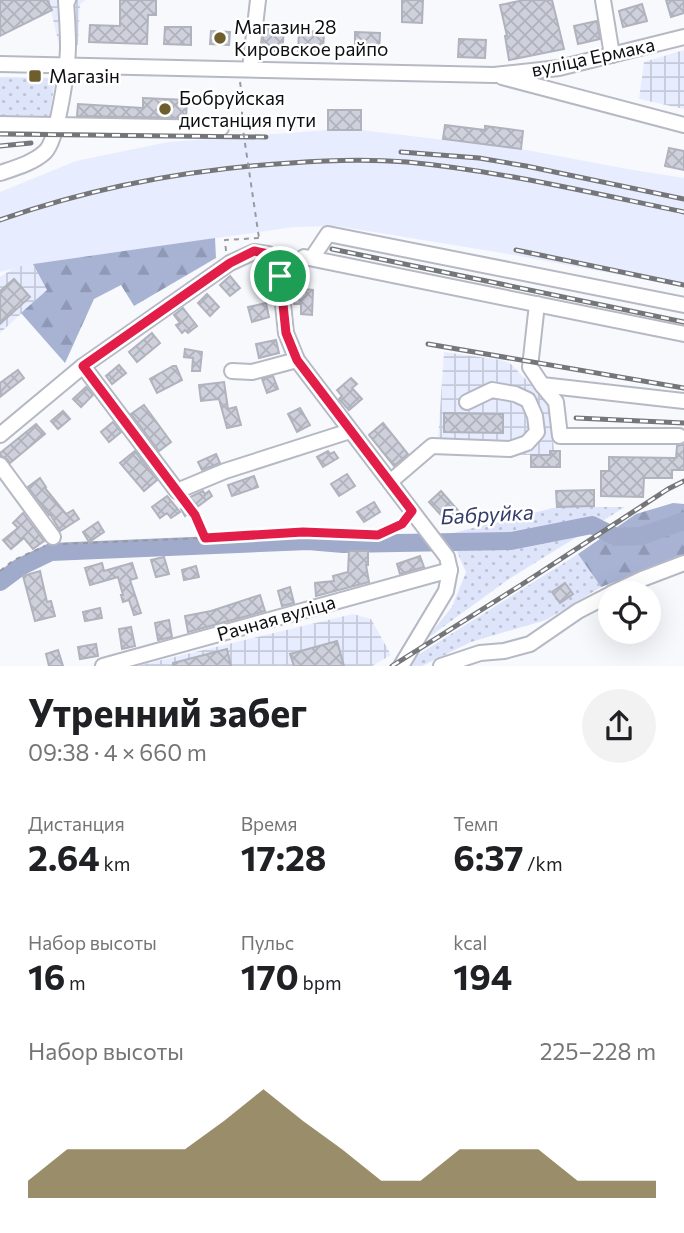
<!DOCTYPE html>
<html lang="ru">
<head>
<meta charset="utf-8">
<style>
  body { margin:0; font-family:Commissioner,sans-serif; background:#f2f2f2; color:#202124; height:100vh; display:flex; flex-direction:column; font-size:26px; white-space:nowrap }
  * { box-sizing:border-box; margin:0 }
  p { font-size:23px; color:#757577 }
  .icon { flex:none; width:38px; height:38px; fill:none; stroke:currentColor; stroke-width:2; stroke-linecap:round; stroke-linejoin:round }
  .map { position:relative; height:666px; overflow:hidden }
  .side { display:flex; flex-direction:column; background:#fff; flex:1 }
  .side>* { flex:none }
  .controls { position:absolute; left:598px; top:581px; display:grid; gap:14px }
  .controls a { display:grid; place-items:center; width:63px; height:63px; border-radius:50%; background:#fff; box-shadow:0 7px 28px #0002; font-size:35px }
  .pin { position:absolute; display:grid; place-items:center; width:60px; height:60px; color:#fff; margin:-30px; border:4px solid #fff; border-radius:50%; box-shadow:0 2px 7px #0007 }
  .round { display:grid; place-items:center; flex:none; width:74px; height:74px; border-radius:37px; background:#f2f2f2 }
  .overview { display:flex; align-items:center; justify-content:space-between; height:119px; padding:0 28px }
  h1 { font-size:38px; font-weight:700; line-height:52px }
  .stats { display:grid; grid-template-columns:repeat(3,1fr); gap:10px; height:119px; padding:7px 28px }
  .stats div { display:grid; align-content:center }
  .stats b { font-size:35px; font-weight:700 }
  .stats small { font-size:19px; font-weight:400 }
  .stats p { font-size:19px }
  .chart { height:196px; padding:14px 28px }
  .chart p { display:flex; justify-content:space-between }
  .chart svg { width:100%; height:126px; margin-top:7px; fill:#6e5e2c; opacity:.7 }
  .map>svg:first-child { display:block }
</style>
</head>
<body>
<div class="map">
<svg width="684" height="666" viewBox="0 0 684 666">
  <defs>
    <pattern id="industrial-grid" width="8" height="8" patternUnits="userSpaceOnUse" patternTransform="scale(1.75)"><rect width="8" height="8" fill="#e7edff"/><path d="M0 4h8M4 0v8" fill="none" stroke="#c5cada"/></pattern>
    <pattern id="green-dots" width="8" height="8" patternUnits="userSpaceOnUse" patternTransform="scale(1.75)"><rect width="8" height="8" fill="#dee5fa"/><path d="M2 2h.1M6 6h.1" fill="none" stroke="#bdc3d5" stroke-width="1.8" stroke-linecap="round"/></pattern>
    <pattern id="forest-firs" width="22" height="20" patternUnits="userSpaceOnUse" patternTransform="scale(1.75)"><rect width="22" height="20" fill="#a8b3d4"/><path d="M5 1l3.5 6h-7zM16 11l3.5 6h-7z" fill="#8f99b5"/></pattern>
    <pattern id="building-cross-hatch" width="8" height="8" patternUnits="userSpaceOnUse" patternTransform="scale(1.75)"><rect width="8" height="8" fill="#ced1db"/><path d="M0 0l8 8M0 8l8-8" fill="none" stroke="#b0b2bb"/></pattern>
  </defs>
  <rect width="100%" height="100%" fill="#f8f9fd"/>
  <path fill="#e7edff" d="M328,130H361L521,149L633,170L684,178V287L502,253L337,226L294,227L33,264L0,272V192L76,161L168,142Z"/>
  <g fill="url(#industrial-grid)">
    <path d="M0,0H86L80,4L78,45H59L51,11L0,36Z"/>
    <path d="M684,50V109L639,99L644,62Z"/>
    <path d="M33,264L47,290L0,333V277L16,267Z"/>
    <path d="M444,352L501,360L511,364L550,404L554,451L550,455H511L438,440Z"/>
    <path d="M353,614L371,619L391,655L372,666H137Z"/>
  </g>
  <g fill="url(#green-dots)">
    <path d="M0,77L50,78L54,84L50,116L0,115Z"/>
    <path d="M557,507H625L509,579L425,640L452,607L466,572L449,534Z"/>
    <path d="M578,554L601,587L546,620L471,642L422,666H410V660Z"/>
  </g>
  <g fill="url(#forest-firs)">
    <path d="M215,238L216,258L134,306L121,285L94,299L65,363L21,313L47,290L33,264Z"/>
    <path d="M673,503L684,504V556L601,587L578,554L636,514Z"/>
  </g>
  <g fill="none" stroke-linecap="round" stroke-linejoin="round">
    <path stroke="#a0aacb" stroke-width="18" d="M0,582L20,567L51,552L308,541L343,544L511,541L592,525L616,537L641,536L684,521"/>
  </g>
  <g fill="url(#building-cross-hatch)" stroke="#b0b3bd" stroke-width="2">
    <path d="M0,0H47L52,10L0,36Z"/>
    <path d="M120,0H156V15H148L147,44L89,42L90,25L120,26Z"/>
    <path d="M402,0H423L422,23L402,22Z"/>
    <path d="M524,0H552L564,49L509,60L505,36H507L500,5Z"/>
    <path d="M666,0H684V13L671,17Z"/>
    <path d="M642,4L647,21L623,27L619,11Z"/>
    <path d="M597,21L600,39L578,44L574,26Z"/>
    <path d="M165,27H191V45L164,44Z"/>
    <path d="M264,29L284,30L282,52L262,50Z"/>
    <path d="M211,31L230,32L229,45L210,44Z"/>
    <path d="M299,31L324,32L323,51H298Z"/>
    <path d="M355,32L380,33L379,54L355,53Z"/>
    <path d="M459,39L486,40L485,58L458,57Z"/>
    <path d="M143,98L187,100L186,118L77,116L78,104L143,108Z"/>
    <rect x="328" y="110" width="33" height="20"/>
    <path d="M445,125L485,130V126L523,131L521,149L443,139Z"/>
    <path d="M669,148L684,151V170L665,166Z"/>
    <path d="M230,276L240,288L230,296L220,285Z"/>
    <path d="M14,279L30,297L0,324V291Z"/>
    <path d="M294,286H303V289L313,290L312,315L301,314V304H294Z"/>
    <path d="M207,294L219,307L210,316L198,303Z"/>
    <path d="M266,303L269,317L252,322L248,307Z"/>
    <path d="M183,308L197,326L188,333L185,330L182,333L176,325L180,323L174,315Z"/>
    <path d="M152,333L160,343L137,362L129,352Z"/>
    <path d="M276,340L279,353L259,358L256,344Z"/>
    <path d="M185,349L202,352L200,371H192L193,358L184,357Z"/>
    <path d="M119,365L126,373L112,384L106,376Z"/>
    <path d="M173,366H176L182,380L157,393L150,379Z"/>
    <path d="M18,370L24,378L0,397V383Z"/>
    <path d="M273,376L278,389L267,393L262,379Z"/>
    <path d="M351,378L357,384L352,388L362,399L349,410L339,399L342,396L337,390Z"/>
    <path d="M224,382L228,409L236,407L241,425L227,428L219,399L201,401L199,385Z"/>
    <path d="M86,387L93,395L81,407L73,399Z"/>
    <path d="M144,405L171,442L159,451L131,414Z"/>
    <path d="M300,408L310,425L297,432L288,414Z"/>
    <path d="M63,411L70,419L58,429L51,421Z"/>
    <path d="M444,413L503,414V433L444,432Z"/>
    <path d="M113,422L121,432L109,442L101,432Z"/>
    <path d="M383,423L408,454L394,466L369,435Z"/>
    <path d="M36,424L45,434L10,463L7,459L1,456L0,453Z"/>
    <path d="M682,445H684V470H672V478H644L643,497L601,496V471H609V457L676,458L677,446Z"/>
    <path d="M135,451L157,480L144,491L120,463Z"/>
    <path d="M328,451L330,454L334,452L338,458L323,467L317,457Z"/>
    <path d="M550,451H560V467H531V455H550Z"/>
    <path d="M216,454L220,463L202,470L198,462Z"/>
    <path d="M347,474L355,486L339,496L331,484Z"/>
    <path d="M254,476L258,487L232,496L228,485Z"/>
    <path d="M40,478L46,487L45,488L66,514L73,510L79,519L60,531L50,514L49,515L28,487Z"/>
    <path d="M594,490V506L557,507L556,491Z"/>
    <path d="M203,491L205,494L209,491L212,496L185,516L181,509L191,502L188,498Z"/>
    <path d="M441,491L462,515L450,525L429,502Z"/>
    <path d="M167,496L180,512L171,518L167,513L160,518L152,507Z"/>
    <path d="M374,502L380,512L364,522L357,512Z"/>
    <path d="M23,513L44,541L33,549L24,538L11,549L3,540L18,528L13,523Z"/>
    <path d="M98,522L104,532L89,542L83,532Z"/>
    <path d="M349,551H368V565H366L369,582L316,596L315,583L334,581L333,576L348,572Z"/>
    <path d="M420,556L424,567L400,574L397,564Z"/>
    <path d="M164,557L169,574L156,577L151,560Z"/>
    <path d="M102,563L104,571L132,563L137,578L130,580L141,613L134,615L129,600L123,602L121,595H123L118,577L90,585L85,568Z"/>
    <path d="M196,566L199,577L184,580L182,570Z"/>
    <path d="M40,571L47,602L51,601L55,616L35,621L23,576Z"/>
    <path d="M565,583L573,594L560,603L552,592Z"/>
    <path d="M290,587L294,603L282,606L278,591Z"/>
    <path d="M260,595L265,611L188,632L185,616L211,611Z"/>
    <path d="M100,608L102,618L85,621L83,612Z"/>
    <path d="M169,620L172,637L158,640L155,623Z"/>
    <path d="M131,627L135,646L122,649L119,629Z"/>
    <path d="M337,641L344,666H294L290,654Z"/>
    <path d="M96,644L98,656L80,659L78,647Z"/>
    <path d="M227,649L231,666H173V663Z"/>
    <path d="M58,650L63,666H49L46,654Z"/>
  </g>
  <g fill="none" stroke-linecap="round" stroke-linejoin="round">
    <defs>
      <g id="minor">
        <path d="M603,0L612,55"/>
        <path d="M0,64L494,75L559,68L684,37"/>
        <path d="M250,69L258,0"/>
        <path d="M502,77L684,125"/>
        <path d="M0,124L221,128"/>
        <path d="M0,173C15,168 33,163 45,152C58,140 68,65 68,45C68,31 67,16 66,1L68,0"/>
        <path d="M312,258L328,234L684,305"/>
        <path d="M280,276L304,257L684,334"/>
        <path d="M537,304L530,367L542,385L684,401"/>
        <path d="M83,366L177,491L225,471L350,431"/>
        <path d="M232,371L252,372L297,360"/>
        <path d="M542,385L556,402L560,436H679"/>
        <path d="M0,435L83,366L230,263L254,252L268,254L276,264L280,276L286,333L297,360L447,557L450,570L446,591L401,666"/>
        <path d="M0,465L53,537"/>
        <path d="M390,482L432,446L510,449L527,443L537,432L535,416L528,400L515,394L492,390L467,402"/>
        <path d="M612,593L642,579L684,563"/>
        <path d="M103,666L450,570"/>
        <path d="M441,666L480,653L504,651L530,644L578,611L611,594"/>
      </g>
    </defs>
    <use href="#minor" stroke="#b6b9c3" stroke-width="18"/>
    <g stroke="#999a9e" stroke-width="2" stroke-dasharray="5 5" stroke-linecap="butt">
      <path d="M240,82L242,96V123"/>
      <path d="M226,251L225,240L259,238"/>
      <path d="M184,500L195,515L205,538"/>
      <path d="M63,544L205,538L303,532L378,535L402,524L404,522"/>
      <path d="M0,571L14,560L45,546"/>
    </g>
    <use href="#minor" stroke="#fff" stroke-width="14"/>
    <defs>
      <g id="rail">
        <path d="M0,134L266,137"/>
        <path d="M0,146L31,143"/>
        <path d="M401,152L479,158L526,166L684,199"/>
        <path d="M0,220C94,187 191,169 291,163C329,160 368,159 407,162C501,171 592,193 684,212"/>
        <path d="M332,249L684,322"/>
        <path d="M516,250L684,285"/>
        <path d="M428,344L684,388"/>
        <path d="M576,418L684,423"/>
        <path d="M392,666L521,585L668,489L684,481"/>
      </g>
    </defs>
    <use href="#rail" stroke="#75767a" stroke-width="5"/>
    <use href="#rail" stroke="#fff" stroke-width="2.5" stroke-dasharray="8" stroke-linecap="butt"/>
    <path stroke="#999a9e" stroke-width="2" stroke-dasharray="5 5" stroke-linecap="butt" d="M242,123L259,238"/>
  </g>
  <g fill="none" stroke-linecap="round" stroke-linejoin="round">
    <defs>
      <path id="route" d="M254,251L268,254L276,264L280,276L286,333L297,360L412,511L402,524L378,535L303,532L205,538L195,515L83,366L230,263Z"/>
    </defs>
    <use href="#route" stroke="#fff" stroke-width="14"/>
    <use href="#route" stroke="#e11d48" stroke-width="9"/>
  </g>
  <g fill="#6e5e2c" stroke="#fff" stroke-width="2.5">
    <circle cx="220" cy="38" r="7"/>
    <rect x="28" y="69" width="14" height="14" rx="3.5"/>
    <circle cx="165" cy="109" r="7"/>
  </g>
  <g text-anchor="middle" stroke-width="5" stroke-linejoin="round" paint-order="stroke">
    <g font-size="19" fill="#0d0e12" stroke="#fff" text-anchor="start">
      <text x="234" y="34">Магазин 28<tspan x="234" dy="22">Кировское райпо</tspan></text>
      <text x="49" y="83">Магазін</text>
      <text x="179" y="105">Бобруйская<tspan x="179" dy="22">дистанция пути</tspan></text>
    </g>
    <g font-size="19" fill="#0d0e12" stroke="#fff">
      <text transform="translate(593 57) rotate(-12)" y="7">вуліца Ермака</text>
      <text transform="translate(276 618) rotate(-16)" y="7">Рачная вуліца</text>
    </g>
    <g font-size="21" font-style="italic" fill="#323c6a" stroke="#fff">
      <text transform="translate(487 515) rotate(-3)" y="7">Бабруйка</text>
    </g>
  </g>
</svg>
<div class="controls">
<a><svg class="icon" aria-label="locate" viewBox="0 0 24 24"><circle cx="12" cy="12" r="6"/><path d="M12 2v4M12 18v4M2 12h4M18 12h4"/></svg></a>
</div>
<div class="pin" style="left:280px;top:276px;background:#1e9e55"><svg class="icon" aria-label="arrive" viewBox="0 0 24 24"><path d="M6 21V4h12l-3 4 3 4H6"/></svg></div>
</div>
<section class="side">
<div class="overview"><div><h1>Утренний забег</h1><p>09:38 · 4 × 660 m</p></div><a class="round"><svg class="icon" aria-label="share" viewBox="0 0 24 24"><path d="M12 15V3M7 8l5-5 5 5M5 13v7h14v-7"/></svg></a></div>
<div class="stats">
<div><p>Дистанция</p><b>2.64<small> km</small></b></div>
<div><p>Время</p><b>17:28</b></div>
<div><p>Темп</p><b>6:37<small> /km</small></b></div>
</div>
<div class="stats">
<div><p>Набор высоты</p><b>16<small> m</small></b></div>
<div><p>Пульс</p><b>170<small> bpm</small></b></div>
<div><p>kcal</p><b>194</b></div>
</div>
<div class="chart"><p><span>Набор высоты</span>225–228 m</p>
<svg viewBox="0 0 160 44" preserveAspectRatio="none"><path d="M0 44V38L10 27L20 27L30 27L40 27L50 17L60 6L70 17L80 27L90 38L100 38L110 27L120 27L130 27L140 38L150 38L160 38V44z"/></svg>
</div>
</section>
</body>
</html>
